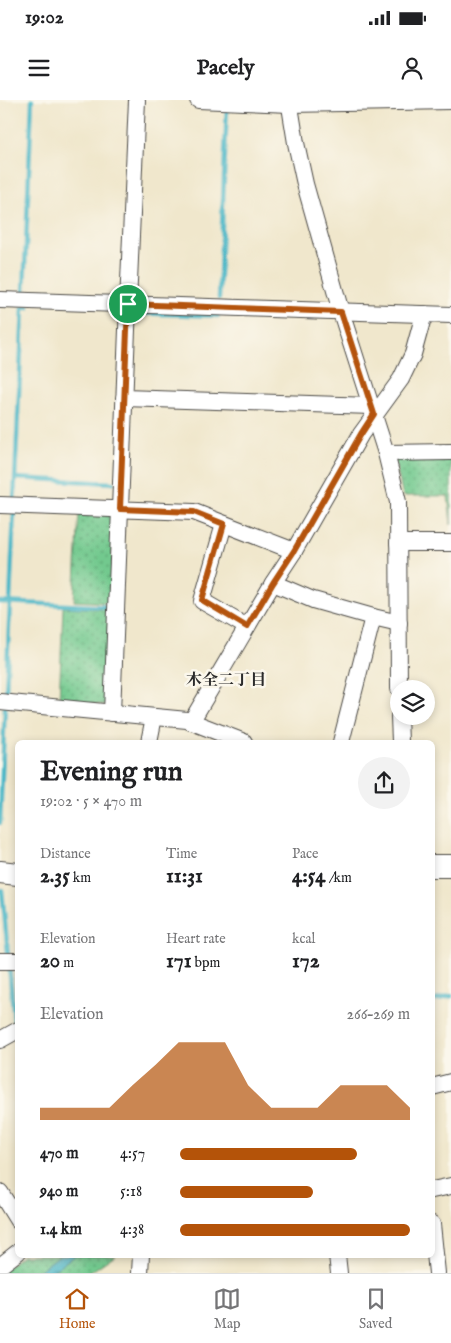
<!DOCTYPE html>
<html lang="en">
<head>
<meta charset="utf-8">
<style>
  body { margin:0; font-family:"IM FELL English","Noto Serif JP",serif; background:#f2f2f2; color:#202124; height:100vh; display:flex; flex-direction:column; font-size:19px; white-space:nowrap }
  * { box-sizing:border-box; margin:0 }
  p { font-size:16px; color:#757577 }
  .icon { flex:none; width:28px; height:28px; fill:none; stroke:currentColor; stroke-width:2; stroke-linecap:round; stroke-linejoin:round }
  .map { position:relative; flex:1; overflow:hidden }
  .drawer { position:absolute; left:15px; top:640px; width:420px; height:518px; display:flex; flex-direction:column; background:#fff; border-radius:8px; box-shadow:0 2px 8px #0003 }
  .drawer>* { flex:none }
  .controls { position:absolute; left:390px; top:580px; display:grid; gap:10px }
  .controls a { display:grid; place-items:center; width:45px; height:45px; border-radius:50%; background:#fff; box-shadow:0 2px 8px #0003; font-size:25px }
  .pin { position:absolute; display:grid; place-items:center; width:42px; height:42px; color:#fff; margin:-21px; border:2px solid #fff; border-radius:50%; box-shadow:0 1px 5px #0007 }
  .round { display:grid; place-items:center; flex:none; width:52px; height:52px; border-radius:26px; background:#f2f2f2 }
  .overview { display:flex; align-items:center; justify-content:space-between; height:85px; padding:0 25px }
  h1 { font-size:28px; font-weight:700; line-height:38px }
  .stats { display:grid; grid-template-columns:repeat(3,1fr); gap:8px; height:85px; padding:5px 25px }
  .stats div { display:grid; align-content:center }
  .stats b { font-size:21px; font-weight:700 }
  .stats small { font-size:14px; font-weight:400 }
  .stats p { font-size:14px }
  .chart { height:140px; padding:10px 25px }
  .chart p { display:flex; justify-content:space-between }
  .chart svg { width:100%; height:90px; margin-top:5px; fill:#b45309; opacity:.7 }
  ul { padding:0 25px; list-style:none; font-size:16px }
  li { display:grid; grid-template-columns:80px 60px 1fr; align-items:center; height:38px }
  li i { height:12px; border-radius:6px; background:#b45309 }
  .status { display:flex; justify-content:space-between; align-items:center; height:35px; padding:0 25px; background:#fff; direction:ltr }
  .status svg { height:14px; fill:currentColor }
  header { display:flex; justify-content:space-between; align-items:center; height:65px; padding:0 25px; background:#fff; font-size:22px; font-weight:700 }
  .dock { display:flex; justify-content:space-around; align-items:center; height:70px; border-top:1px solid #e0e0e0; background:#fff; font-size:14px; color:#757577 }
  .dock a { display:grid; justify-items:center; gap:2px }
  .dock .on { color:#b45309 }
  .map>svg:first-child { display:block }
</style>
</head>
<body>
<div class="status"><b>19:02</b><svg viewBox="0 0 49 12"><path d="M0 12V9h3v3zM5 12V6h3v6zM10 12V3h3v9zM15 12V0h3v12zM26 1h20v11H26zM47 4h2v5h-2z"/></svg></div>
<header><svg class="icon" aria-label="menu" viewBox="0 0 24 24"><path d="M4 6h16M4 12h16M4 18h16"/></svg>Pacely<svg class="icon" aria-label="person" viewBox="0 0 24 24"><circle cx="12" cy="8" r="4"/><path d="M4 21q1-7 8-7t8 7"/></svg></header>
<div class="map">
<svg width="451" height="1173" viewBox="0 0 451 1173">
  <defs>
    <pattern id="grass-dots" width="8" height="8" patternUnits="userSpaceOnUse" patternTransform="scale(1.25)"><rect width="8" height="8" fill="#72c98e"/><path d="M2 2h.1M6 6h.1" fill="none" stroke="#5ea374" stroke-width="1.8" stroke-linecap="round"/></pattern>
    <pattern id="water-ripples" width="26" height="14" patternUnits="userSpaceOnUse" patternTransform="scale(1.25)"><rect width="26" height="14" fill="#4ab6c6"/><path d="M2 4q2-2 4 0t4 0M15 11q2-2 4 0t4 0" fill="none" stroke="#3e94a1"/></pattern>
  </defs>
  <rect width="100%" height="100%" fill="#fbf7ec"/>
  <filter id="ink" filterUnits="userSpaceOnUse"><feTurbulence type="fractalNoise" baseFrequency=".02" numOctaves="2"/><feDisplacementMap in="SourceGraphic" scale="10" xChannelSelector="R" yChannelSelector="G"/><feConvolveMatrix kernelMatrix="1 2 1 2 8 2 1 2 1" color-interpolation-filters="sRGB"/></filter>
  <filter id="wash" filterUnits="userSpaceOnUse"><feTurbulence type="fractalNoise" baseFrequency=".0096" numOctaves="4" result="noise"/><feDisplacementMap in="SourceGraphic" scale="20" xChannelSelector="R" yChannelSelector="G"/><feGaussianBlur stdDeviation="1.12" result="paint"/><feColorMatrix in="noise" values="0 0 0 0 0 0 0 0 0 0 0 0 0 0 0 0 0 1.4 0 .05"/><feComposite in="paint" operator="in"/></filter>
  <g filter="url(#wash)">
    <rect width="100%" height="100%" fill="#f0e7cc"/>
    <g fill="url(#grass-dots)" stroke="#4e7a5c">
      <path d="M451,356V425L448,396H403L394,357Z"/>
      <path d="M79,412L112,413L113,503L74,501Z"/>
      <path d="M63,507L112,510L106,605L59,601Z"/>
      <path d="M22,1155H60L36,1173H0Z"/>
      <path d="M75,1155H115L89,1173H50Z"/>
    </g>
    <path fill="url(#water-ripples)" stroke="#3a7078" d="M60,1155H75L50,1173H36Z"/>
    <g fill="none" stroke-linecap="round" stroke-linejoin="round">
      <g stroke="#4ab6c6" stroke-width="4.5">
        <path d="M24,192L32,0"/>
        <path d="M219,198L227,5"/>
        <path d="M134,213L218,216"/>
        <path d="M15,378L113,383"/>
        <path d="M14,401L23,208H28"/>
        <path d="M0,502L111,507"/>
        <path d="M6,594L14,411"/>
        <path d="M0,723L5,607"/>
        <path d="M2,790L8,853"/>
        <path d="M9,865L14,920"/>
        <path d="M432,901L451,896"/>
      </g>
    </g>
  </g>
  <g filter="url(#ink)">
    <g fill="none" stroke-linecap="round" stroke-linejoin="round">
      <defs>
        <g id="street">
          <path d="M198,0L290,4L451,1"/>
          <path d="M289,0L296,43L305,84L341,212L386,353L398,402L399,589"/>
          <path d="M0,200L451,215"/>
          <path d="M124,298L372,306"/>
          <path d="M386,353L451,352"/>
          <path d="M0,405L194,412L294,451"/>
          <path d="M224,424L202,501L247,527"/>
          <path d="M398,443H451"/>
          <path d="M273,483L313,500L373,517L399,523"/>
          <path d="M0,602L187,620L244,642"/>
          <path d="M112,613L128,204L137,0"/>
          <path d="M399,616L400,642"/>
          <path d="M191,622L273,483L294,451L361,334L401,279L413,254L424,214"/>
          <path d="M149,642L154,617"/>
          <path d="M341,642L373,517"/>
          <path d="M0,861H18"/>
          <path d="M0,940L18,930"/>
          <path d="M432,987L451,982"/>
          <path d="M432,1090L451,1086"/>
          <path d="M0,1092L18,1121"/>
          <path d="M432,1124L437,1173"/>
          <path d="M337,1155L339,1173"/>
          <path d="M0,1166L18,1152"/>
          <path d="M140,1173L141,1155"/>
        </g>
        <g id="secondary">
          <path d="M432,766H451"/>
          <path d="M0,772L18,774"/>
        </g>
      </defs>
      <use href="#street" stroke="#494743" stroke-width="18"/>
      <use href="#secondary" stroke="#494743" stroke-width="24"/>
      <use href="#street" stroke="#fff" stroke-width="16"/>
      <use href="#secondary" stroke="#fff" stroke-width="22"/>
    </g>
  </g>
  <g fill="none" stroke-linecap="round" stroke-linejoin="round" filter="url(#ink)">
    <defs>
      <path id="route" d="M128,204L341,212L374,314L361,334L294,451L273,483L247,527L202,500L224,424L194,412L120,409Z"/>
    </defs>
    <use href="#route" stroke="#fff" stroke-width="10"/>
    <use href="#route" stroke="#b45309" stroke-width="6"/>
  </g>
  <g text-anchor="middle" stroke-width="5" stroke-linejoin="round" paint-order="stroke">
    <g font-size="16" font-weight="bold" fill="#2b2b2b" stroke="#fbf7ec">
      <text x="226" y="585">木全二丁目</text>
    </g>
  </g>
</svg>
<div class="controls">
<a><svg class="icon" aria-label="layers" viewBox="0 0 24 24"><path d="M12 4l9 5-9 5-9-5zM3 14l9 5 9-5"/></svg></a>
</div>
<div class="pin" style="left:128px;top:204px;background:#1e9e55"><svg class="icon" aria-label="arrive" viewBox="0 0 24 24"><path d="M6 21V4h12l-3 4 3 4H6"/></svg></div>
<section class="drawer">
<div class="overview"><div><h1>Evening run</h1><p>19:02 · 5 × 470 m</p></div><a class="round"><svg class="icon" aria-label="share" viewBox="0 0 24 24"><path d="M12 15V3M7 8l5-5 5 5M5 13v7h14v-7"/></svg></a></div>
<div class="stats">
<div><p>Distance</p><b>2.35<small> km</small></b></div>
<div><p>Time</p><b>11:31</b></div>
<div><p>Pace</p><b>4:54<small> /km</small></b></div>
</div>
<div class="stats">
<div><p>Elevation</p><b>20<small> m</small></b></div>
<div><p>Heart rate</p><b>171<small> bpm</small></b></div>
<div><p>kcal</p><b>172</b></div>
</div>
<div class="chart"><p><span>Elevation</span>266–269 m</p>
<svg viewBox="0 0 160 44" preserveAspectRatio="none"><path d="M0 44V38L10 38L20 38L30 38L40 27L50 17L60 6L70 6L80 6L90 27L100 38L110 38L120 38L130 27L140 27L150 27L160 38V44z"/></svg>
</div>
<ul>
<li><b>470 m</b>4:57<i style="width:77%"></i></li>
<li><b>940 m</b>5:18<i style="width:58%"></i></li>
<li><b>1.4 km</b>4:38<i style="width:100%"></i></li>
</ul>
</section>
</div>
<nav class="dock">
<a class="on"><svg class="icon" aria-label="home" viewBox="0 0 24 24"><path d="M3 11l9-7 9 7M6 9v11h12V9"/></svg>Home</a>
<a><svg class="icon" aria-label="map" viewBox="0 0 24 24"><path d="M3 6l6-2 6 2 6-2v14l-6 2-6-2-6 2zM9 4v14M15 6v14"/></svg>Map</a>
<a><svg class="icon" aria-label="saved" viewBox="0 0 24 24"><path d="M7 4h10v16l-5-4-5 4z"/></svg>Saved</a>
</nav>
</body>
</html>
